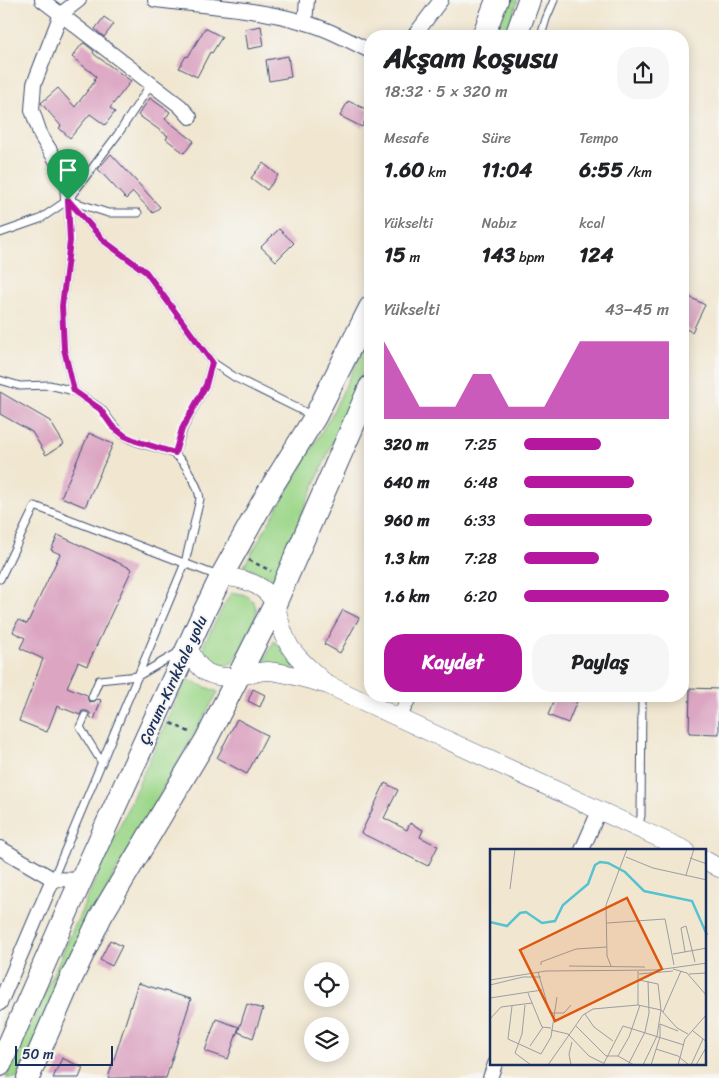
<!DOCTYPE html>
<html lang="tr">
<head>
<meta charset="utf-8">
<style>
  body { margin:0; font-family:Sriracha,sans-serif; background:#f6f6f6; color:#202124; height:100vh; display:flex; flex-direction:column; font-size:19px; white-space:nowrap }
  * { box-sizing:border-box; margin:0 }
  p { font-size:16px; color:#757577 }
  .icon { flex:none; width:28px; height:28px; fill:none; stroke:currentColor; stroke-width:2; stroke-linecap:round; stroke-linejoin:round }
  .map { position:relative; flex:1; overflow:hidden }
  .drawer { position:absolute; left:364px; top:30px; width:325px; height:672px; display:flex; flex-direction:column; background:#fff; border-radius:20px; box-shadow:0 2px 12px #0003 }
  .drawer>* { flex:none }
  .buttons { position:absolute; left:304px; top:962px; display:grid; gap:10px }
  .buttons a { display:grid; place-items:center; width:45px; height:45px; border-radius:50%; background:#fff; box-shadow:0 2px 12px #0003; font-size:25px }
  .scale { position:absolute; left:15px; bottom:12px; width:98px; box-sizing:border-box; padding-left:5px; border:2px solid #1b2f5e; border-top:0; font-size:14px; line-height:18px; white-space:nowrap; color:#1b2f5e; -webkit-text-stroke:4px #f6f6f2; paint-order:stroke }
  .pin { position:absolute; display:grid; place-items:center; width:42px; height:42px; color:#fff; margin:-51px -21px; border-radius:50% 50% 50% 0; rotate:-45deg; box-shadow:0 0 5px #0007 }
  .pin .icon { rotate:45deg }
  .round { display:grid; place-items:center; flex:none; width:52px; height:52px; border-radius:20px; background:#f6f6f6 }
  .overview { display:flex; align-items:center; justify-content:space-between; height:85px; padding:0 20px }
  h1 { font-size:28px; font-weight:700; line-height:38px }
  .stats { display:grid; grid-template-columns:repeat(3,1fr); gap:8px; height:85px; padding:5px 20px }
  .stats div { display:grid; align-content:center }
  .stats b { font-size:21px; font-weight:700 }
  .stats small { font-size:14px; font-weight:400 }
  .stats p { font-size:14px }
  .chart { height:140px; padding:10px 20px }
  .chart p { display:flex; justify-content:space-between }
  .chart svg { width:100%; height:90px; margin-top:5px; fill:#b5179e; opacity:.7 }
  .action { display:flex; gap:10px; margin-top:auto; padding:10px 20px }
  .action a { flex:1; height:58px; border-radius:20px; background:#b5179e; color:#fff; font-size:20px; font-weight:700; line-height:58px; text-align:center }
  .action a+a { background:#f6f6f6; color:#202124 }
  ul { padding:0 20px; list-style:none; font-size:16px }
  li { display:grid; grid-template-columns:80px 60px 1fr; align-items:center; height:38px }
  li i { height:12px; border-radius:6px; background:#b5179e }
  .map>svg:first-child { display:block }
</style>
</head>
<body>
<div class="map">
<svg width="719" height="1078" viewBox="0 0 719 1078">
  <rect width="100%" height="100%" fill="#f6f6f2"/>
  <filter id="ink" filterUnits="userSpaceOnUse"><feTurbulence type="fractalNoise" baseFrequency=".02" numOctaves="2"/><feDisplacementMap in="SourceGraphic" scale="10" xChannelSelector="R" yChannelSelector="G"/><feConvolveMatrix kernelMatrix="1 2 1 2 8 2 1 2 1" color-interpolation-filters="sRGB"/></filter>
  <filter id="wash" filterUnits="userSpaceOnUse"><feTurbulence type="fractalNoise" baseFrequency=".0096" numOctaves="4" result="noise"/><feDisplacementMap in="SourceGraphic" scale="20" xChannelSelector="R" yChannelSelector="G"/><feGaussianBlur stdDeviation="1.12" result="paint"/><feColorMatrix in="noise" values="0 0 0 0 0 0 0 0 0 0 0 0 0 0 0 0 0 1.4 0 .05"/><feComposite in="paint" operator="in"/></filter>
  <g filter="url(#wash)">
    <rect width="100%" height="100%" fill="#f1e7d1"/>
    <g fill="#9dd78a" stroke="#5c8374">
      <path d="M507,0H518L506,36H495Z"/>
      <path d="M370,334V357L273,580L244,566L333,412Z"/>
      <path d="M232,593C246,592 259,601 256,616L235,660C222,673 200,663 204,644L229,596Z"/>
      <path d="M274,641L310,675L264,661Z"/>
      <path d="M186,679L218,692L114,875L18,1078H6Z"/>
    </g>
    <g id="blocks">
      <g fill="#dca6c3">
        <path d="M104,17L114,24L104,37L95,29Z"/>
        <path d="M261,26L264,46L248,49L245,29Z"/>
        <path d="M205,28L222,37L212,53L210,52L197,77L179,68L186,56L188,57Z"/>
        <path d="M84,43L94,51L93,52L95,55L131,81L110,108L115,112L105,125L90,114L70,138L59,128L61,126L41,103L58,88L75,107L95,81L94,80L96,76L72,57L82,44Z"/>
        <path d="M288,56L291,77L269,81L266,60Z"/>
        <path d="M150,98L170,112L165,119L194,141L184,153L166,139L168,136L138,115Z"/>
        <path d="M348,101L370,111L362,127L340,116Z"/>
        <path d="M111,154L160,207L153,213L133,192L126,199L98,169Z"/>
        <path d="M263,163L278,175L267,190L251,178Z"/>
        <path d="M279,229L294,243L276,261L261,247Z"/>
        <path d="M682,293L705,305L692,332L682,327Z"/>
        <path d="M0,392L50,421L64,444L46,455L32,432L0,414Z"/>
        <path d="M89,433L113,444L85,507L61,497Z"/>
        <path d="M58,535L132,569L87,666L78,662L67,687L87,695L88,700L90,702L95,701L97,699L101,700L94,720L90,718V713L87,711H82L80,715L57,706L47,732L19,721L43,659L20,648L25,638L13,632L18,620L27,624L60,554L51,550Z"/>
        <path d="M343,610L359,618L340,653L324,644Z"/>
        <path d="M690,688L719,689V734L689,733Z"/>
        <path d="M253,689L265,695L260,707L248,701Z"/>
        <path d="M556,696H579L568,723L548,715Z"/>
        <path d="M237,719L267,735L247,774L217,758Z"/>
        <path d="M385,783L398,790L384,818L407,830L410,823L423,830L420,837L438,846L428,866L361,833Z"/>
        <path d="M110,940L122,946L112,966L100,960Z"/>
        <path d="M138,983L191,999L166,1078H108Z"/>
        <path d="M247,1004L263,1009L253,1038L238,1032Z"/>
        <path d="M216,1019L239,1027L228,1059L205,1051Z"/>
        <path d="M62,1058L83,1068L79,1078H53Z"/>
      </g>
    </g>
  </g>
  <g filter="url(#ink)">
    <use href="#blocks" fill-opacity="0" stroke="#3b4b6f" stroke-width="1"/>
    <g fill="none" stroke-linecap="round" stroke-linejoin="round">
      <defs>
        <g id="service">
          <path d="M541,36L546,19L554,0"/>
          <path d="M68,200L104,241L146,272L212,362L206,385L183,429L175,453"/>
          <path d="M0,233L40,219L68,200L108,213H138"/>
          <path d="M212,362L236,378L313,416"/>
          <path d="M0,380L20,386L49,385L74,391"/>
          <path d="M0,579L35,506L218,576"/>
          <path d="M92,697L99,680L138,676L179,652"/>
          <path d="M85,716L80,727L102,763"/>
          <path d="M638,828L641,816L642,696"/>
          <path d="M53,879L185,563L200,499C199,490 195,482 190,474C175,442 152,452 126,437C114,430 109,417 100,408C92,402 82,397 74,391L64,349L62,306L70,241L68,200L118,134L151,84"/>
        </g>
        <g id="minor">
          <path d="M42,0L180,106L190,117"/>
          <path d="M155,0C204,6 255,8 303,22C326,28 348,40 370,51"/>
          <path d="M305,22L307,0"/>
          <path d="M414,36L441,0"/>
          <path d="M68,200L67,178L41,136L32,110L34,84L61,14L79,0"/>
          <path d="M399,718L410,696"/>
          <path d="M0,848L53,879L81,880"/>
          <path d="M582,850L599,811"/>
          <path d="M0,1003L53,879"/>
          <path d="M490,1078L495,1064"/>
        </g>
        <g id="tertiary">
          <path d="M221,577C241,577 269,585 276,607C280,621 282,634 290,647C299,661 314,672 325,683"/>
          <path d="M188,646C198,672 211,680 240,676C248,675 258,671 267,671C287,672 308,680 328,685L685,850"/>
          <path d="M705,860L719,868"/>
        </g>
        <g id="trunk">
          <path d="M483,36L497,0"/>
          <path d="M516,36L529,0"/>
          <path d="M0,1065L74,896L202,616L221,577L266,496L315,417L370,308"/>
          <path d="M28,1078L69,983L101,916L206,740L275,604L370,387"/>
        </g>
      </defs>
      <use href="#service" stroke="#3b4b6f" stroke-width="9"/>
      <use href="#minor" stroke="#3b4b6f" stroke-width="16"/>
      <use href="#tertiary" stroke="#3b4b6f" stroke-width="19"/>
      <use href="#trunk" stroke="#3b4b6f" stroke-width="24"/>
      <g stroke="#3b4b6f" stroke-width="2.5" stroke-dasharray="4 4" stroke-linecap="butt">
        <path d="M249,560L271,571"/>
        <path d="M171,723L191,733"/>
      </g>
      <use href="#service" stroke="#fff" stroke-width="7"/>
      <use href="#minor" stroke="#fff" stroke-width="14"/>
      <use href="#tertiary" stroke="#fff" stroke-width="18"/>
      <use href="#trunk" stroke="#fff" stroke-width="22"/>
    </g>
  </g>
  <g fill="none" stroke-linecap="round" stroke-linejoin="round" filter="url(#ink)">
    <defs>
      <path id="route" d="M68,200L104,241L146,272L212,362L206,385L182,429L175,453L136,441L125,436L112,426L100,409L74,391L64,349L62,306L70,241Z"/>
    </defs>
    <use href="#route" stroke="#fff" stroke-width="10"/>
    <use href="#route" stroke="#b5179e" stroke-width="6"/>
  </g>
  <g text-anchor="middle" stroke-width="4" stroke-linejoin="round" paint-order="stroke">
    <g font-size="15" fill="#1b2f5e" stroke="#f6f6f2">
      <text transform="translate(173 680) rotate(-65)" y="5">Çorum-Kırıkkale yolu</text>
    </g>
  </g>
  <g transform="translate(490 849)">
    <rect width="216" height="216" fill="#f1e7d1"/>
    <path fill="none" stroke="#56c3cf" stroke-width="2.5" d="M0,73L17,77L30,64L36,63L52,74L65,72L73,56L98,35L105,16L110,13L118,14L135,23L154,42L202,52L217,86"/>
    <path fill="none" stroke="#9b9da3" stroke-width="1" d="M136,8L163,19L217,31M200,9L217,15M196,26L204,0M20,40L25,0M117,74L175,70L184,116M195,103L191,79L196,77L205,113M183,105L217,99M51,116V113L86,100L117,98M79,117L155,118M121,117L117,107L116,56L137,0M183,120L197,124L217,147M148,122V156L171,161L187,179L198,185M48,123L60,164H74L81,156M149,125L183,122M199,125L217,124M0,131L56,122L167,121L217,114M149,131L168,135L171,161L167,187L153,216M0,136L33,128H51M38,144L52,178L61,179M0,149L52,141M35,156L32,185L25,204L41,216M22,157L18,190L51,205L61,188L67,148M173,163L191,122M95,165L104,178L123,192M0,170L11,158L42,154M86,177L116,207H128L144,216M61,181L78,185L99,207L113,214M203,182L217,193M40,197L53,178M166,200L188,207L199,216M128,207L139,188L150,156M58,216L93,166L103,160L148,156M81,216L79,205L82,193M113,216L133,177L194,196M138,216L155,183L159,164L158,132M161,216L170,188V175L188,182M188,216L195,190L217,165M201,216L213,190M206,216L217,197"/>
    <path fill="#de5710" fill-opacity="0.15" stroke="#de5710" stroke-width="2.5" d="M137,49L172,120L65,172L30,101Z"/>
    <rect width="216" height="216" fill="none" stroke="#1b2f5e" stroke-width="2.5"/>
  </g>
</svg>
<div class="buttons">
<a><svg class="icon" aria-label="locate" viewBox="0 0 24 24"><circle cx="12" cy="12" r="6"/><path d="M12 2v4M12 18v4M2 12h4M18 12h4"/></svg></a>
<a><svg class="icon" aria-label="layers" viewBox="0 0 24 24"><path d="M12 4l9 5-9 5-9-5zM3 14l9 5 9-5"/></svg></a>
</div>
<div class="scale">50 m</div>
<div class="pin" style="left:68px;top:200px;background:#1e9e55"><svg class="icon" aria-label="arrive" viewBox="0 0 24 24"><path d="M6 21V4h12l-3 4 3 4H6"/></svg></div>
<section class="drawer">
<div class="overview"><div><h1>Akşam koşusu</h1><p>18:32 · 5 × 320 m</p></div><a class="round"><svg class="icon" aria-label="share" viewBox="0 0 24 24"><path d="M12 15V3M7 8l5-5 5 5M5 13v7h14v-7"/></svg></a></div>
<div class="stats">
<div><p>Mesafe</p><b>1.60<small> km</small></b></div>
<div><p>Süre</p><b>11:04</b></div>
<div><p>Tempo</p><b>6:55<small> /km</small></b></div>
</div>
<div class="stats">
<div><p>Yükselti</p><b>15<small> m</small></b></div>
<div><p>Nabız</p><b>143<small> bpm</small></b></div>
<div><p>kcal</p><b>124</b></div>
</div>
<div class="chart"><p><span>Yükselti</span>43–45 m</p>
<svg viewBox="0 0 160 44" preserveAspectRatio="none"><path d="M0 44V6L10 22L20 38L30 38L40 38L50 22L60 22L70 38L80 38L90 38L100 22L110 6L120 6L130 6L140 6L150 6L160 6V44z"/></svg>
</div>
<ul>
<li><b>320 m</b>7:25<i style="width:53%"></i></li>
<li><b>640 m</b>6:48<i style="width:76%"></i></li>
<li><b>960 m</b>6:33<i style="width:88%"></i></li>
<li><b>1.3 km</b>7:28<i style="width:52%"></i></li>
<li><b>1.6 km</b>6:20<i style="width:100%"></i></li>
</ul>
<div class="action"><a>Kaydet</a><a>Paylaş</a></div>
</section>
</div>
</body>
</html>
